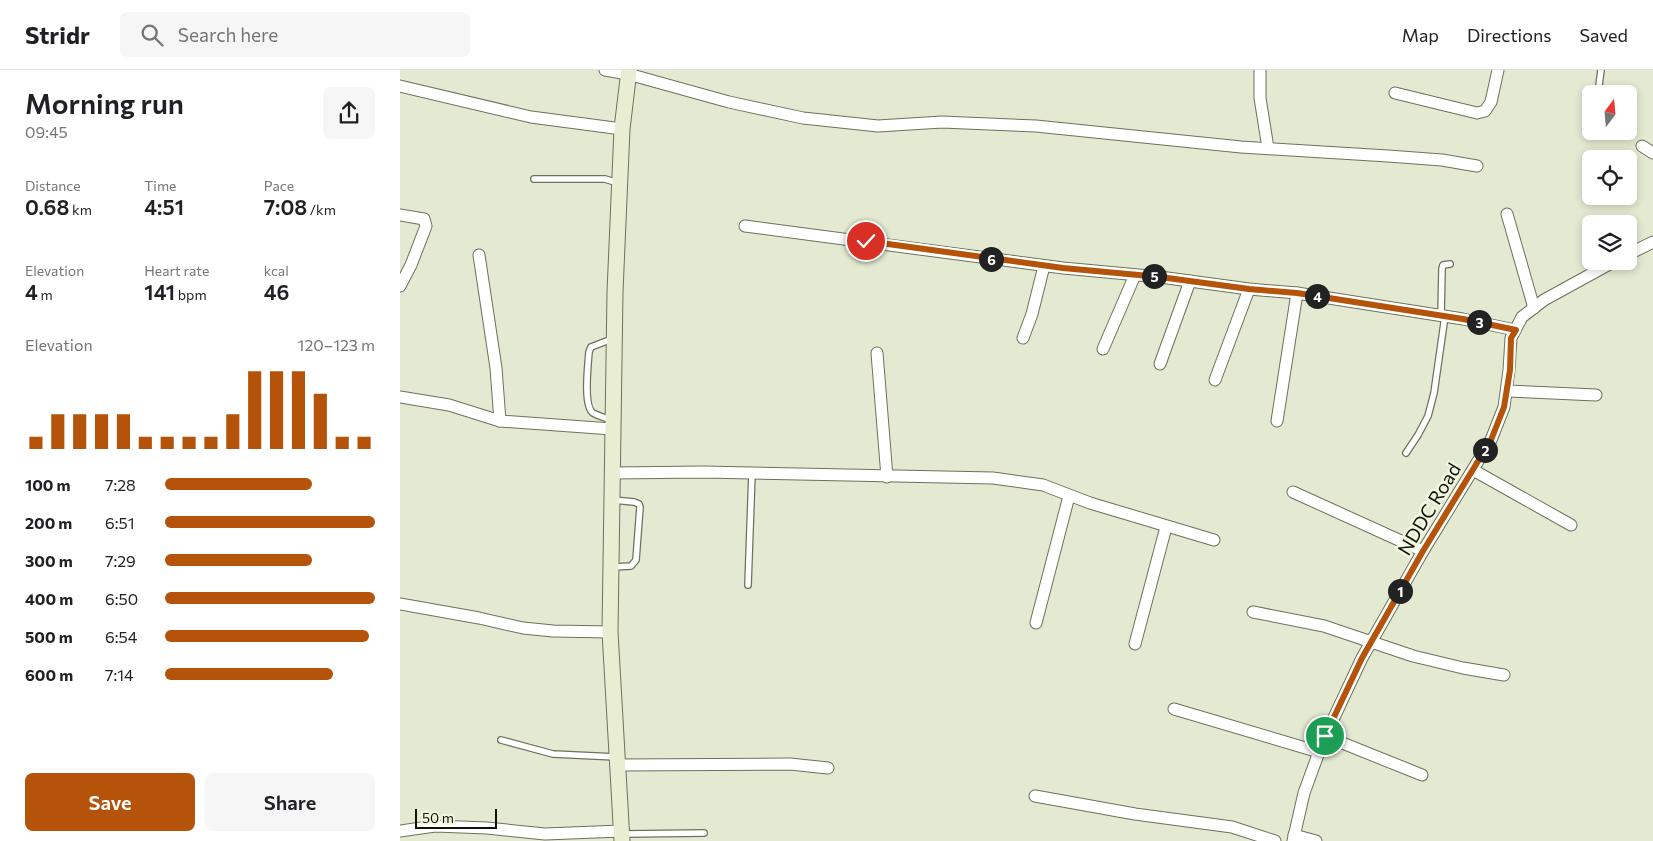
<!DOCTYPE html>
<html lang="en">
<head>
<meta charset="utf-8">
<style>
  body { margin:0; font-family:Commissioner,sans-serif; background:#f6f6f6; color:#202124; height:100vh; display:flex; flex-direction:column; font-size:19px; white-space:nowrap }
  * { box-sizing:border-box; margin:0 }
  p { font-size:16px; color:#757577 }
  .icon { flex:none; width:28px; height:28px; fill:none; stroke:currentColor; stroke-width:2; stroke-linecap:round; stroke-linejoin:round }
  .map { position:relative; flex:1; overflow:hidden }
  .drawer { display:flex; flex-direction:column; background:#fff; width:400px }
  .drawer>* { flex:none }
  .needle { width:32px; rotate:16deg }
  .buttons { position:absolute; left:1182px; top:15px; display:grid; gap:10px }
  .buttons a { display:grid; place-items:center; width:55px; height:55px; border-radius:8px; background:#fff; box-shadow:0 2px 8px #0003; font-size:25px }
  .scale { position:absolute; left:15px; bottom:12px; width:82px; box-sizing:border-box; padding-left:5px; border:2px solid #10120a; border-top:0; font-size:14px; line-height:18px; white-space:nowrap; color:#10120a; -webkit-text-stroke:4px #f1f6de; paint-order:stroke }
  .pin { position:absolute; display:grid; place-items:center; width:42px; height:42px; color:#fff; margin:-21px; border:2px solid #fff; border-radius:50%; box-shadow:0 1px 5px #0007 }
  .km { position:absolute; width:25px; height:25px; margin:-12px; border-radius:50%; background:#222; color:#fff; font-size:14px; line-height:25px; text-align:center }
  .round { display:grid; place-items:center; flex:none; width:52px; height:52px; border-radius:8px; background:#f6f6f6 }
  .head { display:flex; align-items:center; justify-content:space-between; height:85px; padding:0 25px }
  h1 { font-size:28px; font-weight:600; line-height:38px }
  .stats { display:grid; grid-template-columns:repeat(3,1fr); gap:8px; height:85px; padding:5px 25px }
  .stats div { display:grid; align-content:center }
  .stats b { font-size:21px; font-weight:600 }
  .stats small { font-size:14px; font-weight:400 }
  .stats p { font-size:14px }
  .chart { height:140px; padding:10px 25px }
  .chart p { display:flex; justify-content:space-between }
  .chart svg { width:100%; height:90px; margin-top:5px; stroke:#b45309; stroke-width:6 }
  .button { display:flex; gap:10px; margin-top:auto; padding:10px 25px }
  .button a { flex:1; height:58px; border-radius:8px; background:#b45309; color:#fff; font-size:20px; font-weight:600; line-height:58px; text-align:center }
  .button a+a { background:#f6f6f6; color:#202124 }
  ul { padding:0 25px; list-style:none; font-size:16px }
  li { display:grid; grid-template-columns:80px 60px 1fr; align-items:center; height:38px }
  li i { height:12px; border-radius:6px; background:#b45309 }
  header { display:flex; align-items:center; gap:30px; box-sizing:border-box; height:70px; padding:0 25px; background:#fff; border-bottom:1px solid #e0e0e0 }
  header strong { font-size:24px }
  nav { display:flex; gap:28px; margin-inline-start:auto; font-size:18px }
  .search { width:350px; height:45px; background:#f6f6f6; display:flex; align-items:center; gap:12px; box-sizing:border-box; padding:0 18px; border-radius:8px; color:#757577; font-size:19px }
  main { display:flex; flex:1; min-height:0 }
  .map>svg:first-child { display:block }
</style>
</head>
<body>
<header>
<strong>Stridr</strong>
<div class="search"><svg class="icon" aria-label="search" viewBox="0 0 24 24"><circle cx="10" cy="10" r="6"/><path d="M15 15l6 6"/></svg>Search here</div>
<nav><a>Map</a><a>Directions</a><a>Saved</a></nav>
</header>
<main>
<section class="drawer">
<div class="head"><div><h1>Morning run</h1><p>09:45</p></div><a class="round"><svg class="icon" aria-label="share" viewBox="0 0 24 24"><path d="M12 15V3M7 8l5-5 5 5M5 13v7h14v-7"/></svg></a></div>
<div class="stats">
<div><p>Distance</p><b>0.68<small> km</small></b></div>
<div><p>Time</p><b>4:51</b></div>
<div><p>Pace</p><b>7:08<small> /km</small></b></div>
</div>
<div class="stats">
<div><p>Elevation</p><b>4<small> m</small></b></div>
<div><p>Heart rate</p><b>141<small> bpm</small></b></div>
<div><p>kcal</p><b>46</b></div>
</div>
<div class="chart"><p><span>Elevation</span>120–123 m</p>
<svg viewBox="0 0 160 44" preserveAspectRatio="none"><path d="M5 44V38M15 44V27M25 44V27M35 44V27M45 44V27M55 44V38M65 44V38M75 44V38M85 44V38M95 44V27M105 44V6M115 44V6M125 44V6M135 44V17M145 44V38M155 44V38"/></svg>
</div>
<ul>
<li><b>100 m</b>7:28<i style="width:70%"></i></li>
<li><b>200 m</b>6:51<i style="width:100%"></i></li>
<li><b>300 m</b>7:29<i style="width:70%"></i></li>
<li><b>400 m</b>6:50<i style="width:100%"></i></li>
<li><b>500 m</b>6:54<i style="width:97%"></i></li>
<li><b>600 m</b>7:14<i style="width:80%"></i></li>
</ul>
<div class="button"><a>Save</a><a>Share</a></div>
</section>
<div class="map">
<svg width="1253" height="771" viewBox="0 0 1253 771">
  <rect width="100%" height="100%" fill="#e4e9d1"/>
  <g fill="none" stroke-linecap="round" stroke-linejoin="round">
    <defs>
      <g id="lane">
        <path d="M1198,23L1201,0"/>
        <path d="M134,109H205L218,113"/>
        <path d="M1041,246L1042,199L1043,195L1050,194"/>
        <path d="M212,350C206,348 198,346 193,343C183,336 188,295 189,282L191,277L212,269"/>
        <path d="M1006,383L1018,365L1028,346L1034,323L1045,246"/>
        <path d="M213,497L231,496L236,490L240,437L239,434L234,432L213,430"/>
        <path d="M348,515L352,403"/>
        <path d="M101,670L153,684L216,687"/>
        <path d="M223,764L304,763"/>
      </g>
      <g id="street">
        <path d="M205,0L228,4L329,32L403,48L478,56L542,52L636,56L841,77L988,86L1042,90L1077,96"/>
        <path d="M860,0V28L868,78"/>
        <path d="M0,16L131,47L222,59"/>
        <path d="M995,23L1077,43L1085,41L1091,32L1098,0"/>
        <path d="M1242,76L1253,83"/>
        <path d="M1107,144L1134,238"/>
        <path d="M0,145L24,149L26,156L11,195L0,216"/>
        <path d="M345,156L663,198L760,207L849,219L897,223L1063,249L1115,260"/>
        <path d="M1229,184L1253,172"/>
        <path d="M79,185L96,298L100,351"/>
        <path d="M623,268L632,244L644,196"/>
        <path d="M703,279L735,205"/>
        <path d="M477,283L487,407"/>
        <path d="M760,294L790,211"/>
        <path d="M815,310L849,219"/>
        <path d="M1107,321L1196,325"/>
        <path d="M0,327L49,335L100,351L212,359"/>
        <path d="M877,351L897,223"/>
        <path d="M1073,400L1171,455"/>
        <path d="M212,403L304,402L593,408L643,415L690,433L814,470"/>
        <path d="M893,422L1023,481"/>
        <path d="M0,534L79,548L123,558L153,561L210,562"/>
        <path d="M853,542L924,556L1013,586L1063,598L1104,605"/>
        <path d="M636,553L669,426"/>
        <path d="M735,574L766,457"/>
        <path d="M774,639L919,682"/>
        <path d="M925,666L1022,705"/>
        <path d="M219,695L390,694L428,698"/>
        <path d="M635,726L735,744L832,757L875,771"/>
        <path d="M0,761L35,756L87,758L145,764L221,761"/>
        <path d="M894,765L916,771"/>
        <path d="M893,771L904,723L923,671L962,588L1023,481L1091,370L1104,337L1109,300L1111,268L1122,247L1144,230L1215,191"/>
      </g>
      <path id="secondary" d="M222,771L210,562L215,222L222,59L229,0"/>
    </defs>
    <use href="#lane" stroke="#6d715c" stroke-width="8"/>
    <use href="#street" stroke="#6d715c" stroke-width="13"/>
    <use href="#secondary" stroke="#6d715c" stroke-width="17"/>
    <use href="#lane" stroke="#fff" stroke-width="5.5"/>
    <use href="#street" stroke="#fff" stroke-width="11"/>
    <use href="#secondary" stroke="#e9edd1" stroke-width="15"/>
  </g>
  <g fill="none" stroke-linecap="round" stroke-linejoin="round">
    <defs>
      <path id="route" d="M466,171L663,198L760,207L849,219L897,223L1063,249L1116,260L1111,268L1110,300L1104,337L1091,370L1023,481L962,588L925,666"/>
    </defs>
    <use href="#route" stroke="#fff" stroke-width="10"/>
    <use href="#route" stroke="#b45309" stroke-width="6"/>
  </g>
  <g text-anchor="middle" stroke-width="5" stroke-linejoin="round" paint-order="stroke">
    <g font-size="19" fill="#10120a" stroke="#f1f6de">
      <text transform="translate(1029 439) rotate(-59)" y="7">NDDC Road</text>
    </g>
  </g>
</svg>
<div class="buttons">
<a><svg class="needle" viewBox="-14 -14 28 28"><path d="M0-13l5 13h-10z" fill="#e53935"/><path d="M0 13l5-13h-10z" fill="#757577"/></svg></a>
<a><svg class="icon" aria-label="locate" viewBox="0 0 24 24"><circle cx="12" cy="12" r="6"/><path d="M12 2v4M12 18v4M2 12h4M18 12h4"/></svg></a>
<a><svg class="icon" aria-label="layers" viewBox="0 0 24 24"><path d="M12 4l9 5-9 5-9-5zM3 14l9 5 9-5"/></svg></a>
</div>
<div class="scale">50 m</div>
<div class="pin" style="left:925px;top:666px;background:#1e9e55"><svg class="icon" aria-label="arrive" viewBox="0 0 24 24"><path d="M6 21V4h12l-3 4 3 4H6"/></svg></div>
<div class="pin" style="left:466px;top:171px;background:#d93025"><svg class="icon" aria-label="check" viewBox="0 0 24 24"><path d="M5 12l5 5 9-10"/></svg></div>
<b class="km" style="left:1000px;top:521px">1</b>
<b class="km" style="left:1085px;top:380px">2</b>
<b class="km" style="left:1079px;top:252px">3</b>
<b class="km" style="left:917px;top:226px">4</b>
<b class="km" style="left:754px;top:206px">5</b>
<b class="km" style="left:591px;top:189px">6</b>
</div>
</main>
</body>
</html>
